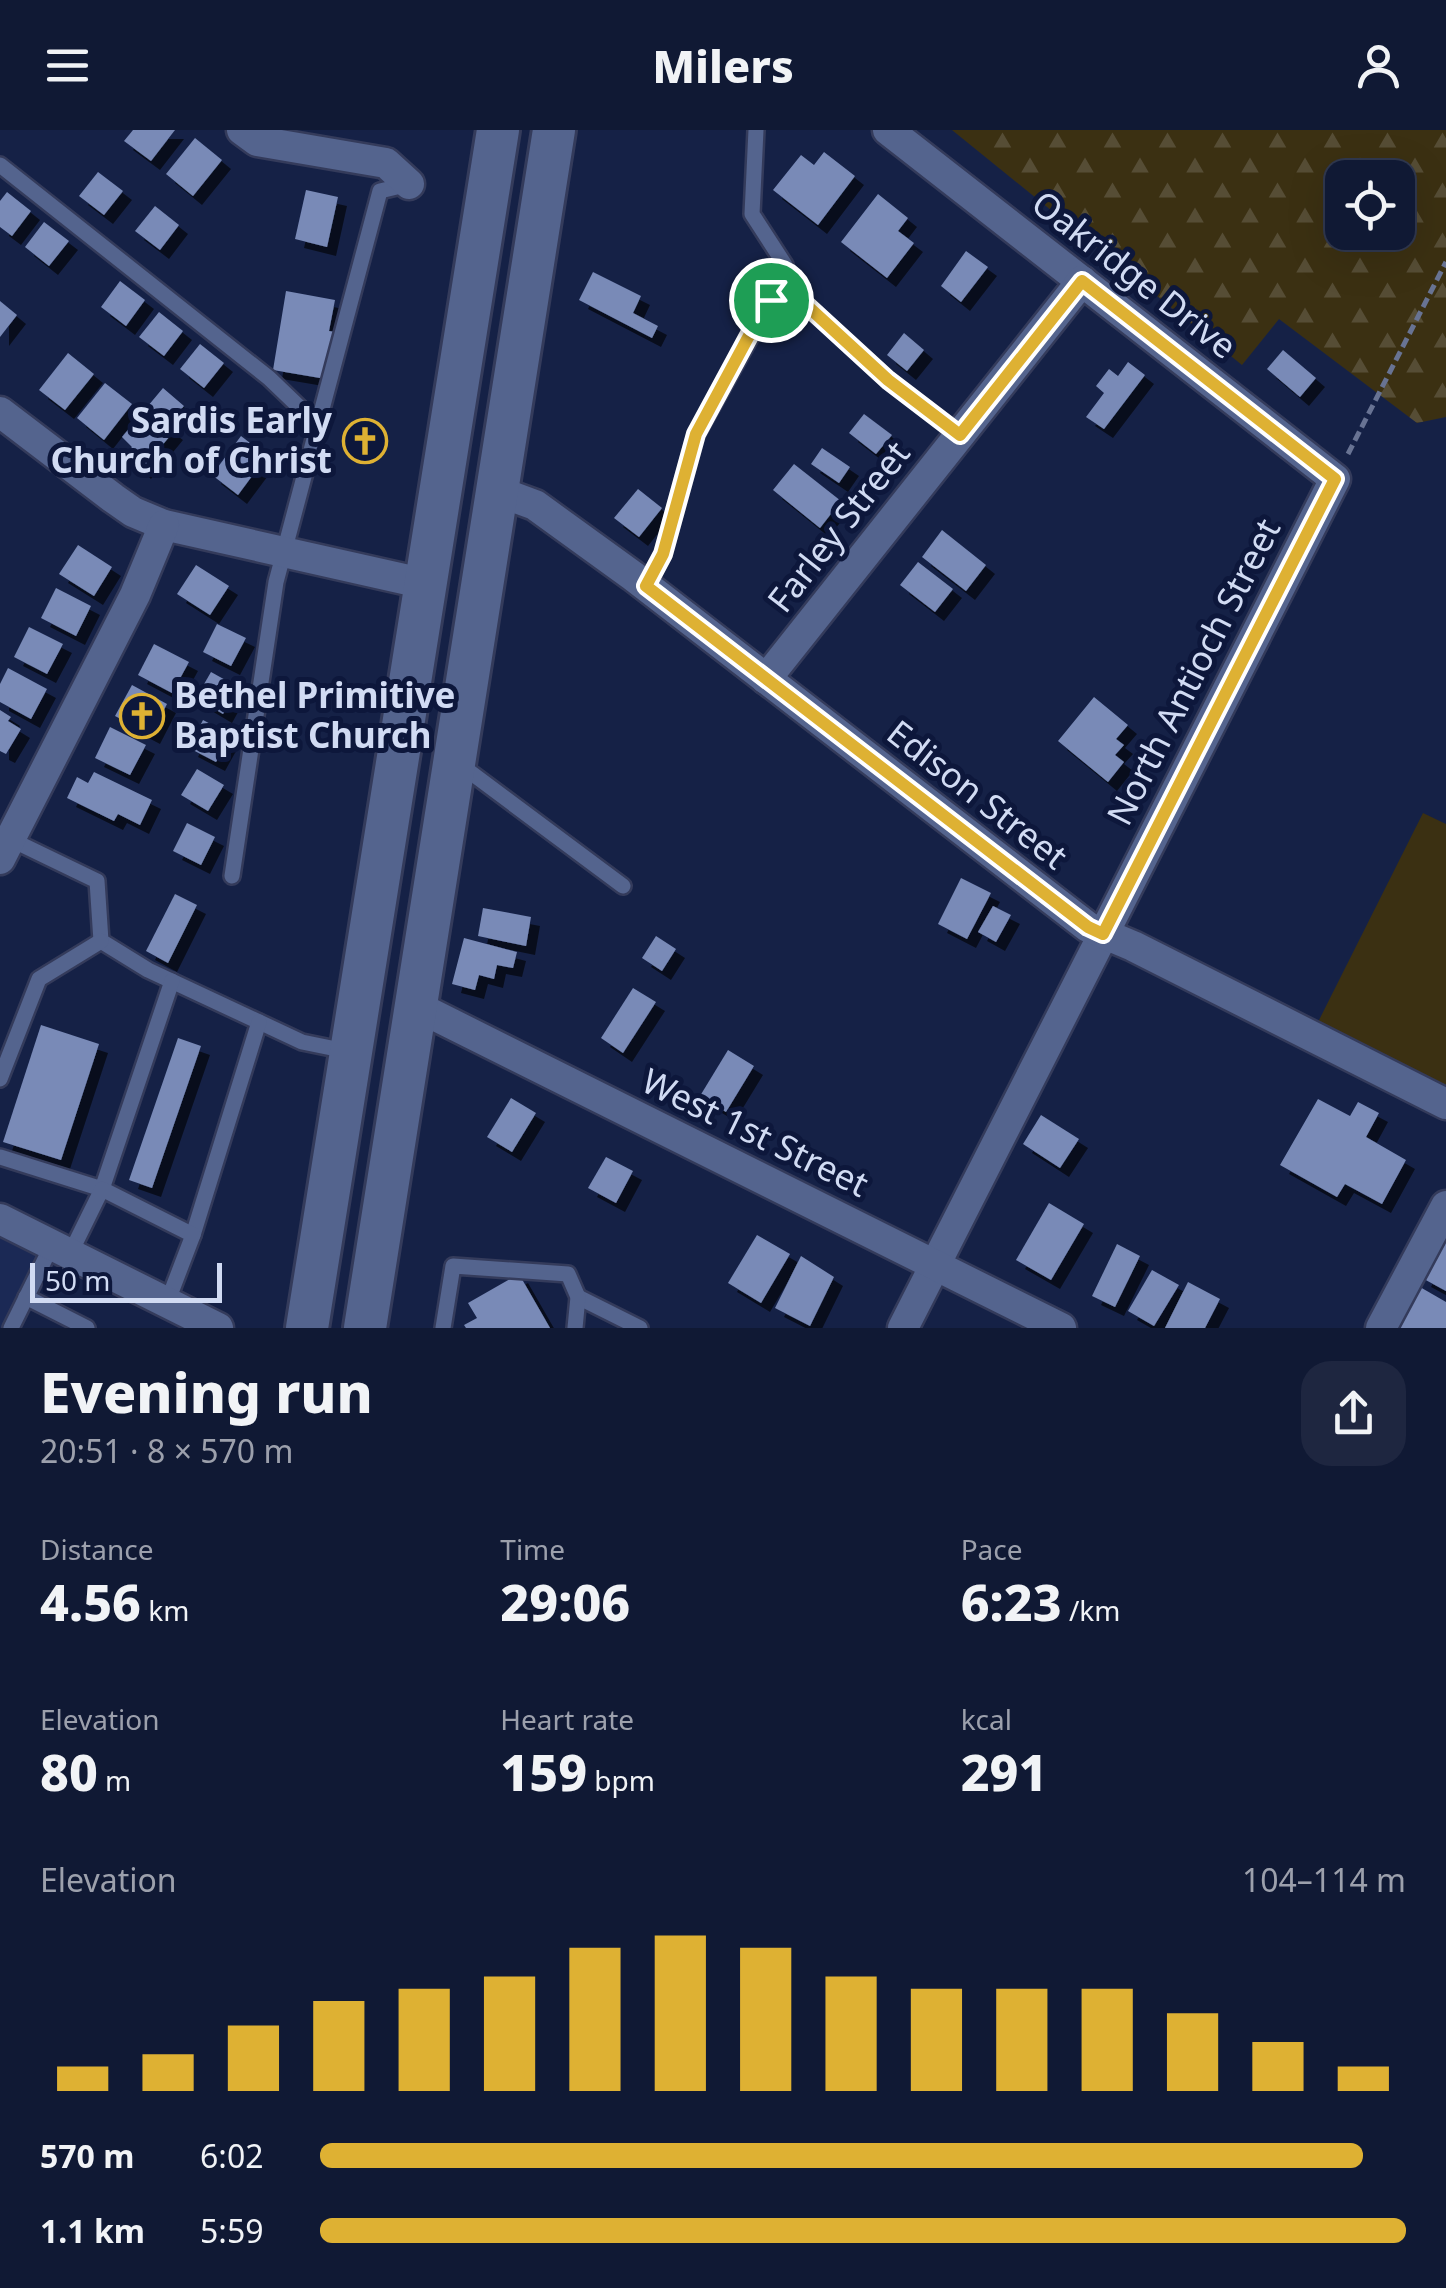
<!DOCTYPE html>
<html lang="en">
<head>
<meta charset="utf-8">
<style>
  body { margin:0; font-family:"Noto Sans",sans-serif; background:#1e2640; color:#f1f3f6; height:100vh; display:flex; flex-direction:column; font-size:38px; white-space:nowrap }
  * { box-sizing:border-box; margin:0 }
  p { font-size:32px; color:#9ca0ac }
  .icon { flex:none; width:55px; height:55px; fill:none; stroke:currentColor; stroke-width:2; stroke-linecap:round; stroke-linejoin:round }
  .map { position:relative; height:1198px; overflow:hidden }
  .side { display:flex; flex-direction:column; background:#101934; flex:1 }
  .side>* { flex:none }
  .controls { position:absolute; left:1325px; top:30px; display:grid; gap:20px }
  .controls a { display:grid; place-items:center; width:90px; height:90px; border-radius:20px; background:#101934; box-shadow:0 10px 40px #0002,0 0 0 2px #30384f; font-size:50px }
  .scale { position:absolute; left:30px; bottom:25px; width:192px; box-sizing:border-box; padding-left:10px; border:5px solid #d1dbf3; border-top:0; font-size:28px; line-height:35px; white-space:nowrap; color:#d1dbf3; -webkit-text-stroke:8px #0d173b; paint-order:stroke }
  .pin { position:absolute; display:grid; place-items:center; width:85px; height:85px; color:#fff; margin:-42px; border:5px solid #fff; border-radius:50%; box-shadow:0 2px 10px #0007 }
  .round { display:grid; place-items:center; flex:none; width:105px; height:105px; border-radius:30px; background:#1e2640 }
  .head { display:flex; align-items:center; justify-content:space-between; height:170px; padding:0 40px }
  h1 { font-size:55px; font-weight:800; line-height:75px }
  .metrics { display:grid; grid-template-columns:repeat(3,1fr); gap:15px; height:170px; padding:10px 40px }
  .metrics div { display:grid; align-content:center }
  .metrics b { font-size:50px; font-weight:800 }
  .metrics small { font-size:28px; font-weight:400 }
  .metrics p { font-size:28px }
  .chart { height:280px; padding:20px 40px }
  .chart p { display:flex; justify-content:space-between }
  .chart svg { width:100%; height:180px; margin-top:10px; stroke:#deb133; stroke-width:6 }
  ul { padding:0 40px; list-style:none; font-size:32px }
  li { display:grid; grid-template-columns:160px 120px 1fr; align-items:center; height:75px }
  li i { height:25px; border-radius:12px; background:#deb133 }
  header { display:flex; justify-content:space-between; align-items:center; height:130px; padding:0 40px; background:#101934; font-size:45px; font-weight:800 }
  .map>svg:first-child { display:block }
</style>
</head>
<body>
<header><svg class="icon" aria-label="menu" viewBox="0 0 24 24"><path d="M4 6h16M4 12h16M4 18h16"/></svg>Milers<svg class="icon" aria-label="person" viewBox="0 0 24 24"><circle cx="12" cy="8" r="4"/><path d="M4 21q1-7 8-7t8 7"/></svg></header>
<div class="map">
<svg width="1446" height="1198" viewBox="0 0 1446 1198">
  <defs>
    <pattern id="forest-firs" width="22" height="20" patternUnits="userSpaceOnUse" patternTransform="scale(2.5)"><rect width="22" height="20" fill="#3b3012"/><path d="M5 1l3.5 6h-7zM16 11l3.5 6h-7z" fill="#564d35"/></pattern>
    <filter id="shadow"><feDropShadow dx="9" dy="9" stdDeviation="0" flood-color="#0009"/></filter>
  </defs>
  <rect width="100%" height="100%" fill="#152146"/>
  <path fill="#1b2955" d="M0,1089L46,1112L2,1198H0Z"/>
  <path fill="url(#forest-firs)" fill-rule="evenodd" d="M952,0H1446V287L1417,293L1279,189L1242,235ZM1342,48H1398V102H1342Z"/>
  <path fill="#3b3012" d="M1423,683L1446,694V974L1311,906Z"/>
  <g fill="#798ab7" filter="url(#shadow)">
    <path d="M133,0H175L151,31L124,11Z"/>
    <path d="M195,8L222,30L193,66L166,44Z"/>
    <path d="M824,22L855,46L818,95L773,60L801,25L814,35Z"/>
    <path d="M98,42L123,61L104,85L79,66Z"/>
    <path d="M306,60L338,67L327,117L295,109Z"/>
    <path d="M7,62L31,81L12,106L0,97V71Z"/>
    <path d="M878,64L908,88L898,101L914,113L887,148L841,112Z"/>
    <path d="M155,76L179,95L160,120L135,101Z"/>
    <path d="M44,92L69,111L49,136L25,117Z"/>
    <path d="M966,121L988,137L961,172L941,156Z"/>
    <path d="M593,142L641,166L633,183L658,196L652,208L579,170Z"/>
    <path d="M120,151L145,170L126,196L101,177Z"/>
    <path d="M286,161L335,170L329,201L335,202L326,249L273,240Z"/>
    <path d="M0,171L17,185L0,207Z"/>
    <path d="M159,182L183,201L164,226L139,207Z"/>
    <path d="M904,203L924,220L907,241L887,225Z"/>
    <path d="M200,214L224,233L204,258L180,239Z"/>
    <path d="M1283,220L1316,248L1300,267L1267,239Z"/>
    <path d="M68,223L94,244L65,280L39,260Z"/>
    <path d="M1128,232L1145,245L1104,299L1086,287L1104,263L1096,256L1109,239L1118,246Z"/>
    <path d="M105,253L132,274L104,310L77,288Z"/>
    <path d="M163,258L184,276L167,296L174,301L142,340L125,326L132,317L122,307Z"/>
    <path d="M864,284L892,305L876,324L849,303Z"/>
    <path d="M241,306L267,326L238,365L212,345Z"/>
    <path d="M822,318L850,337L839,353L811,334Z"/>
    <path d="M794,334L841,371L820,398L773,360Z"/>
    <path d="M638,359L662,378L639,407L614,388Z"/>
    <path d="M942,400L986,435L966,461L922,427Z"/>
    <path d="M78,415L112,437L94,466L59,444Z"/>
    <path d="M918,432L953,459L935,482L900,455Z"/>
    <path d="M196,435L229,456L210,485L177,464Z"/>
    <path d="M56,458L91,476L76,506L41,488Z"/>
    <path d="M217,494L246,508L231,536L203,522Z"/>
    <path d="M29,497L63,514L47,544L14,527Z"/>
    <path d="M154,514L189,532L172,563L138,545Z"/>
    <path d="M8,538L47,559L31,589L0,572V554Z"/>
    <path d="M211,542L238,557L223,584L196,568Z"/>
    <path d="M132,555L167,574L151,605L115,586Z"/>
    <path d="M1094,567L1128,595L1116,609L1124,615L1115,625L1124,632L1108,652L1058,611Z"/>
    <path d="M0,580L11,587L8,591L21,599L6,624L0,621Z"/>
    <path d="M203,590L231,605L216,632L189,618Z"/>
    <path d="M110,597L146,615L130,645L95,628Z"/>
    <path d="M197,639L224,655L208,681L181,665Z"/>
    <path d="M94,642L152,670L140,695L118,684L114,691L67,668L77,647L88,653Z"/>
    <path d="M187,693L215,707L201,735L173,721Z"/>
    <path d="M961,748L991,763L967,809L938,794Z"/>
    <path d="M175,764L197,775L168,833L146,821Z"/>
    <path d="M993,776L1011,785L996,812L978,802Z"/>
    <path d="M483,778L531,787L526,816L478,806Z"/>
    <path d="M656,806L676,819L662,841L642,828Z"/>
    <path d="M464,808L517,822L513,838L497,835L494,849L479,845L475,860L452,854Z"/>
    <path d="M633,858L656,872L623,923L601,908Z"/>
    <path d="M41,895L99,914L61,1030L3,1012Z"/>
    <path d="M178,908L201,916L152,1058L129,1050Z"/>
    <path d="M728,920L754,936L726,982L700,966Z"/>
    <path d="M511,968L536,983L512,1022L487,1007Z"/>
    <path d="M1318,969L1350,986L1358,972L1379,983L1366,1007L1406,1030L1382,1074L1345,1054L1337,1067L1280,1035Z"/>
    <path d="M1041,985L1079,1009L1060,1038L1023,1014Z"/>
    <path d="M606,1027L633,1041L616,1073L588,1058Z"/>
    <path d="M1049,1073L1084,1094L1051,1150L1016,1130Z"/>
    <path d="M1446,1103V1161L1422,1148Z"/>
    <path d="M757,1105L790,1124L761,1173L728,1153Z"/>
    <path d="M1117,1114L1140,1126L1115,1177L1092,1166Z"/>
    <path d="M801,1126L834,1147L810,1196L775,1178Z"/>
    <path d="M1152,1140L1179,1155L1154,1196L1128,1181Z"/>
    <path d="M519,1144L550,1198H466L464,1195L477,1188L468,1173Z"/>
    <path d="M1188,1152L1220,1169L1205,1198H1165Z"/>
    <path d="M1420,1157L1446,1172V1198H1398Z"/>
  </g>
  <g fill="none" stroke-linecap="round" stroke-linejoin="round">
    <defs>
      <g id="service">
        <path d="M0,35L269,248L317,294"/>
        <path d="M779,150L888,250L960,305"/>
        <path d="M646,456L663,424L696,305L771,170L785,135L752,84L756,0"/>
        <path d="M458,633L623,756"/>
        <path d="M10,709L97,751L101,811L148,840L302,912L351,922"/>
        <path d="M232,746L276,452L380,61L409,54"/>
        <path d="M0,949L39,849L101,811"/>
        <path d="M0,1027L102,1059L172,851"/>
        <path d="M193,1105L259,892"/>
        <path d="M70,1124L102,1059L193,1105L167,1173"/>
        <path d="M26,1167L87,1198"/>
        <path d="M578,1167L640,1198"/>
        <path d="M11,1198L52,1115"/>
        <path d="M443,1198L453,1136L568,1144L578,1167L575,1198"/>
      </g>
      <g id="minor">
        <path d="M242,0L257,11L386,33L409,54"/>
        <path d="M888,0L1335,349L903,1198"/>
        <path d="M0,282L113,368L133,382L164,395L426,454"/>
        <path d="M497,361L535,375L633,446L1088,797L1133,816L1446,974"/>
        <path d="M766,549L1082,151"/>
        <path d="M0,729L135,465L164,395"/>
        <path d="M416,876L1061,1198"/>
        <path d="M0,1089L218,1198"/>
        <path d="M1381,1198L1446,1076"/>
      </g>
      <g id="secondary">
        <path d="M307,1198L498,0"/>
        <path d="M365,1198L554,0"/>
      </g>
    </defs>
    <use href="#service" stroke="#343b5b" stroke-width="20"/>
    <use href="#minor" stroke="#343b5b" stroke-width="35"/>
    <use href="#secondary" stroke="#343b5b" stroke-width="48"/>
    <path stroke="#687393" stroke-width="5" stroke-dasharray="10 5" stroke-linecap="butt" d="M1348,324L1446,132"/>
    <use href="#service" stroke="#54648e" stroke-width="15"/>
    <use href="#minor" stroke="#54648e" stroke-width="30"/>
    <use href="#secondary" stroke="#54648e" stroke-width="42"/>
  </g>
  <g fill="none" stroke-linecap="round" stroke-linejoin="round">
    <defs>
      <path id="route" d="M779,150L888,250L960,305L1082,151L1335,349L1103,804L1088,797L646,456L663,424L696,304Z"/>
    </defs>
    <use href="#route" stroke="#fff" stroke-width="20"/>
    <use href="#route" stroke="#deb133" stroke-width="12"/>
  </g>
  <defs>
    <symbol id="church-ring" viewBox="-11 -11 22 22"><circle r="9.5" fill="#0d173b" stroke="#deb133" stroke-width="1.5"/><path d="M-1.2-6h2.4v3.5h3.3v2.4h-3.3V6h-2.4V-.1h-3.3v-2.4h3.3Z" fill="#deb133"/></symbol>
  </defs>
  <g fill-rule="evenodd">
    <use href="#church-ring" x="340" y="286" width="50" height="50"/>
    <use href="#church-ring" x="117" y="561" width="50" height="50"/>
  </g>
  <g text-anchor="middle" stroke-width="10" stroke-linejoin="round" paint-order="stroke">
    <g font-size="35" fill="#d1dbf3" stroke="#0d173b">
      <text transform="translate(1134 145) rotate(38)" y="12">Oakridge Drive</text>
      <text transform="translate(839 397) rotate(-52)" y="12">Farley Street</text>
      <text transform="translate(1194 542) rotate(-63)" y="12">North Antioch Street</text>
      <text transform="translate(977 665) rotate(38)" y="12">Edison Street</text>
      <text transform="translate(755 1003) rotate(26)" y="12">West 1st Street</text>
    </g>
    <g font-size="35" font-weight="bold" fill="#d1dbf3" stroke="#0d173b" text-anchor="end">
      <text x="332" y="303">Sardis Early<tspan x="332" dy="40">Church of Christ</tspan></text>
      <text x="174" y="578" text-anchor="start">Bethel Primitive<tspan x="174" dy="40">Baptist Church</tspan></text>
    </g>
  </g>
</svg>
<div class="controls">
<a><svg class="icon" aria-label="locate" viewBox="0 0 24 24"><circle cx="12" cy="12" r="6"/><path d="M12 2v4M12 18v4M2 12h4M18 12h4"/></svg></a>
</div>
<div class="scale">50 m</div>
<div class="pin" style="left:771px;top:170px;background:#1e9e55"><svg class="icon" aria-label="arrive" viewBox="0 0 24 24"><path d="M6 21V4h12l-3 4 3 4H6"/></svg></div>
</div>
<section class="side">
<div class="head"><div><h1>Evening run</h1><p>20:51 · 8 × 570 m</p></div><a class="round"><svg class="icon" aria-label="share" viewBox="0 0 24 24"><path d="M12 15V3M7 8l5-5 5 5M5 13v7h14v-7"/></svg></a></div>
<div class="metrics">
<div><p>Distance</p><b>4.56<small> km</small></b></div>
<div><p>Time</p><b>29:06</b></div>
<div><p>Pace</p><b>6:23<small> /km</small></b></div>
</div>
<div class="metrics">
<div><p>Elevation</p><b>80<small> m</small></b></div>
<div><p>Heart rate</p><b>159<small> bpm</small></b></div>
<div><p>kcal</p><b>291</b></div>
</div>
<div class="chart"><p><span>Elevation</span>104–114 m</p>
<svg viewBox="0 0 160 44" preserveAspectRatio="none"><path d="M5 44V38M15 44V35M25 44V28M35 44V22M45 44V19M55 44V16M65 44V9M75 44V6M85 44V9M95 44V16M105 44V19M115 44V19M125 44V19M135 44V25M145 44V32M155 44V38"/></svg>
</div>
<ul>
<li><b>570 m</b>6:02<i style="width:96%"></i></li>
<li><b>1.1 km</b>5:59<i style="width:100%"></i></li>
</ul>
</section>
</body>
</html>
